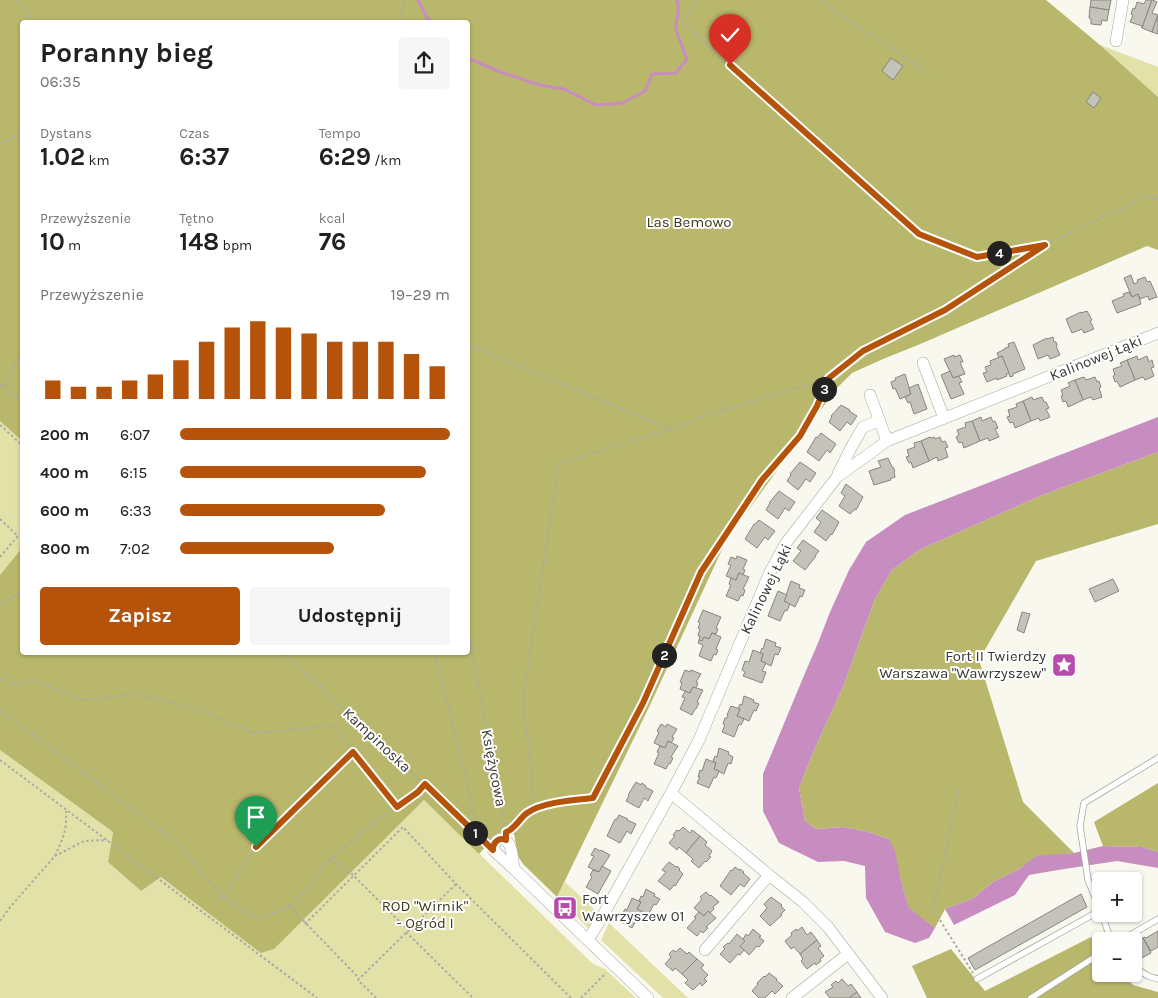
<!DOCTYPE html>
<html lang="pl">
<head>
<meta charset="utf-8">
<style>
  body { margin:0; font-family:Karla,sans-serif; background:#f6f6f6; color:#202124; height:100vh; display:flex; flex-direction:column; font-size:19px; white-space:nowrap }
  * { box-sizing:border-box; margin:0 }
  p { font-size:16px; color:#757577 }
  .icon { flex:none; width:28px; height:28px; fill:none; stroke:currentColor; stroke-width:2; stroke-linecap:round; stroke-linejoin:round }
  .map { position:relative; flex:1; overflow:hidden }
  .panel { position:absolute; left:20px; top:20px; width:450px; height:635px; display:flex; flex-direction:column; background:#fff; border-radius:5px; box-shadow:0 1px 4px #0004 }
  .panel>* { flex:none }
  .tools { position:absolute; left:1092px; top:872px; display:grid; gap:10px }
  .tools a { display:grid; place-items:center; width:50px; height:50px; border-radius:5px; background:#fff; box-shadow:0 1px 4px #0004; font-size:25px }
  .pin { position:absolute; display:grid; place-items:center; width:42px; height:42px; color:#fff; margin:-51px -21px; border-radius:50% 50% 50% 0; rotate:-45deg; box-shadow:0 0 5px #0007 }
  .pin .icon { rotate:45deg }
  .km { position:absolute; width:25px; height:25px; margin:-12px; border-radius:50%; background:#222; color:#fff; font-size:14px; line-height:25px; text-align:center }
  .round { display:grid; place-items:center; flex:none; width:52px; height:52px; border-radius:5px; background:#f6f6f6 }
  .headline { display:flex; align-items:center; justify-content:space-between; height:85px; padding:0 20px }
  h1 { font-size:28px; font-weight:700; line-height:38px }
  .stats { display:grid; grid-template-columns:repeat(3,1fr); gap:8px; height:85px; padding:5px 20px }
  .stats div { display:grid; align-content:center }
  .stats b { font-size:25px; font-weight:700 }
  .stats small { font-size:14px; font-weight:400 }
  .stats p { font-size:14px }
  .chart { height:140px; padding:10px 20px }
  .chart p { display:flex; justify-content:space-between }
  .chart svg { width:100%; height:90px; margin-top:5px; stroke:#b45309; stroke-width:6 }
  .cta { display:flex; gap:10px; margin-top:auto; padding:10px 20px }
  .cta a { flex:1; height:58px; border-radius:5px; background:#b45309; color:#fff; font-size:20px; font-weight:700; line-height:58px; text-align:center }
  .cta a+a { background:#f6f6f6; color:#202124 }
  ul { padding:0 20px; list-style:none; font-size:16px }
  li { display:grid; grid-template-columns:80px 60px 1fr; align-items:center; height:38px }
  li i { height:12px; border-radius:6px; background:#b45309 }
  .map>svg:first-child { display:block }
</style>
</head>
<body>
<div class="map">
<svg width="1158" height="998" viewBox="0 0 1158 998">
  <rect width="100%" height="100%" fill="#f8f8ef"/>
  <g fill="#e2e1a7">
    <path d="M1100,45L1158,67V97Z"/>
    <path d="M0,421L22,441V548L0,575Z"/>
    <path d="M0,750L113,832L108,862L141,891L161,877L261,952L274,949L424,800L593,964L605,969L636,998H0Z"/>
    <path d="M565,882L597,912L588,928L557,897Z"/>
    <path d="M609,923L688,998H663L601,940Z"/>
  </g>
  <g fill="#b9b76b">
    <path d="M0,0H1046L1100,45L1158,97V250L1147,246L918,345L883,359L852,373L836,389L726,541L650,705L557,897L523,864L518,856L514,834L495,836L479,854L424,800L274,949L261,953L161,877L141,891L108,862L113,832L0,750V575L22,548V652H468V22H22V441L0,421Z"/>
    <path d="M1158,452V524L1036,561L979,660L1023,802L1074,853L1036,857L1019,869L993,882L972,899L945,909L935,928L909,909L889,839L865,831L842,827L816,829L805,821L799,788L815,748L843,687L875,599L892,570L919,550L1040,496Z"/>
    <path d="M1158,783V852L1142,847L1103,846L1094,822Z"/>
    <path d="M1091,937L1101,949V974H1123L1133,985L1158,992V998H927L912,966L951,949L985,991Z"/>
  </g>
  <g fill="#c88dc0">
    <path d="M1158,417V452L1040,496L919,550L892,570L875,599L843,687L815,748L799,788L805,821L816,829L842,827L865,831L889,839L895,851L901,881L909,908L935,928L929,938L915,943L885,932L866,898L865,866L844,861L818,862L779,843L763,811V774L805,673L818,643L830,612L849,570L866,542L905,515Z"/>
    <path d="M1103,846L1142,847L1158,852V868L1117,861L1058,870L1029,875L1015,895L954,925L945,909L972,899L993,882L1019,869L1036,856L1074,853Z"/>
  </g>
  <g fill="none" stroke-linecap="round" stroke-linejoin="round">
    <g stroke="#c88dc0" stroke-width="3">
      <path d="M418,0L427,18L432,22"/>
      <path d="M468,58L498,71L540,85L564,89L596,105L623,103L645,91L652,74L676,73L687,59C685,53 676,33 676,28C676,16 681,13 677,0"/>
    </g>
  </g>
  <g fill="#c3c3ba" stroke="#87877f">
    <path d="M1091,0H1111L1109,10L1090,7Z"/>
    <path d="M1146,0H1152L1142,28V26L1130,22L1133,15L1131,14L1133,8L1135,9L1137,2L1144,4Z"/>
    <path d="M1152,0L1157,2L1152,13L1158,15L1152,32L1142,28Z"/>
    <path d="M1090,7L1109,10L1107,21L1102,20L1101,25L1091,24V19L1089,18Z"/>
    <path d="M1158,15V34L1152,32Z"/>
    <path d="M891,58L903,66L893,80L882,71Z"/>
    <path d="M1093,92L1101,98L1094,108L1086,102Z"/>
    <path d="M1131,275L1134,284L1138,282L1137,280L1145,277L1147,282L1150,281L1157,297L1149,300L1148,296L1140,299L1138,294L1132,297L1124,278Z"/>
    <path d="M1129,292L1132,297L1138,294L1141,304L1117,313L1112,301L1124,296L1123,294Z"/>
    <path d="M1087,311L1092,320L1090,321L1094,329L1084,333L1082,329L1072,333L1066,319L1081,312V313Z"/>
    <path d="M1053,337L1054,342H1056L1057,346H1056L1060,355L1050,359L1048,355L1038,359L1033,345L1047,338V339Z"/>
    <path d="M1014,342L1025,369L1013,374V376L1010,377L1002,356L999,358L997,353L1005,349V348L1009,347L1008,344Z"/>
    <path d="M954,355V357L960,355L963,362H960L965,374L953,378L944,359Z"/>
    <path d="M1002,356L1009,373L1006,374L1007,376L997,380V378L987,382L983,373L987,372L985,367L991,365L990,361Z"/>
    <path d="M1137,356L1138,360L1147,356L1149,362L1152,360L1154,367L1151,368L1154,376L1145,380L1143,377L1135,380L1127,360Z"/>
    <path d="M1127,360L1135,380L1120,387L1117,381L1115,382L1113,376L1115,375L1113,369L1122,366L1120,363Z"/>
    <path d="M950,371L953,378L959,376L962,382L959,383L964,394L951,399L941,375Z"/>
    <path d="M905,374L911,394L900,399L895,388L893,389L891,382L896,380L895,378Z"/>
    <path d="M1084,377L1086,380L1095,377L1097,382L1099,381L1101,387L1099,388L1102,397L1093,400L1091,397L1083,400L1075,380Z"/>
    <path d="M1075,380L1083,400L1068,407L1066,401L1063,402L1061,396L1063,395L1061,390L1070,386L1068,383Z"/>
    <path d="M918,384L927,409L914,414L910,402L908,403L905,397L911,394L909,388Z"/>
    <path d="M1032,397L1033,400L1042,397L1044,402H1046L1049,408L1046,409L1050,417L1040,421L1039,418L1031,421L1023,401Z"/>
    <path d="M1023,401L1031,421L1015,428L1013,422L1010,423L1007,417L1010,416L1008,410L1017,407L1016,404Z"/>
    <path d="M841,405L850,410L849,411L857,416L851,425L847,422L840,431L829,422L832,417L831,416Z"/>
    <path d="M981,417L982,421L991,417L993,422L995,421L998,428L995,429L999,437L989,441L988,438L980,441L972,421Z"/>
    <path d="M972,421L980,441L964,448L962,442L959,443L956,437L959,435L957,430L966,427L965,423Z"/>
    <path d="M821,433L836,444L830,453L827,450L819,461L807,452L816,437L817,438Z"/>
    <path d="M930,437L931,438L934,437L935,439L940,437L942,442L945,441L948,447L945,448L948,457L938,461L937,457L929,461L921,441Z"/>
    <path d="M921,441L929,461L913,468L911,462L909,463L906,457L909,456L907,450L915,447L914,443Z"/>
    <path d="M888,458L892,467H893L895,471L894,472L895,477L890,479L891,480L874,485L869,471L881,467L878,461Z"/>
    <path d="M800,462L816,473L810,482L806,479L798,490L787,481L791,475L790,474Z"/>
    <path d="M846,484L863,497L856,510L855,509L850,514L839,506L845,496L841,493Z"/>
    <path d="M779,491L795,502L789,511L785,508L778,519L766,510L770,503H769Z"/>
    <path d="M822,510L839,522L832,535L831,534L826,541L814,532L821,522L816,518Z"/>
    <path d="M759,520L775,531L768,540L765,537L757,548L745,539L754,524H755Z"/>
    <path d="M803,540L819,551L815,556H816L805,570L793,561L801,551L797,548Z"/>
    <path d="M737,556L747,560L743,569L745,570L743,575L739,573L736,580L726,576L731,565L728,564L731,557L736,559Z"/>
    <path d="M739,573L749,577L743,589L745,590L743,596L741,595L738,601L726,596L731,585L729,584L731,578L736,580Z"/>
    <path d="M1113,579L1119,591L1095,602L1089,589Z"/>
    <path d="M791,581L800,585L799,588L805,590L802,597L800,596L795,607L784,601Z"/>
    <path d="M778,591L787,595L784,601L790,604L787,611L785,610L780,621L768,616Z"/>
    <path d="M703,610L721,617L716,628L718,629L716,634L712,633L709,639L704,637L702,641L699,640L700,636H698L700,629L698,628L700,623L698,622Z"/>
    <path d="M1022,612L1030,614L1024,633L1017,630Z"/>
    <path d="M712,633L721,637L716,649L718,650L716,655L714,654L711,661L699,656L703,645L698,643L699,640L702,641L704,637L709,639Z"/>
    <path d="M766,639L776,643L775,646L781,648L778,655L775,654L771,666L761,661L763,654L760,653L762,648L763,649Z"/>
    <path d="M753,650L763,654L761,661L766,663L762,671L766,672L762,683L743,676L745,672L742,670L745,661L749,662Z"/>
    <path d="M685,670L690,672L691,670L701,674L696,682L698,683L696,688L693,687L690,693L680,689L682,683L680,682Z"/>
    <path d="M693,687L703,690L697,702L699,703L696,709H695L692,715L680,709L685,698L682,697L685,691L690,693Z"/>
    <path d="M744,696L754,700L753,702L759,704L756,711L754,710L749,721L737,716L740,709H738L740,704L742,705Z"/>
    <path d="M731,706L740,709L737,716L744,719L741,725L739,724L734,737L722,732L725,725L723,724L725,718H727L728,716L727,715Z"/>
    <path d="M661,724L666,727L667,724L677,729L672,737L674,738L671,743L668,741L665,748L654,743L659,732L657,731Z"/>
    <path d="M668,741L678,746L671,757L673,758L670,764L669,763L666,769L654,764L659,753L657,752L660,746L665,748Z"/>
    <path d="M719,748L729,752L728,754L733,757L731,764L728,763L724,774L714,769L716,763L713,761L715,756L717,757Z"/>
    <path d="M706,759L716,763L714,769L719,771L716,778L714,777L709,788L697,783L700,777H698L700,770L702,771Z"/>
    <path d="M636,782L641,785L642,783L646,786L645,787L653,791L648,801L644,798L639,808L626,801L629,796L628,795Z"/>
    <path d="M619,815L628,819L627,820L636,824L631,834L627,831L620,843L607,836L615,819L616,820Z"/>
    <path d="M683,827L690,833L692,830L700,836L686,853L679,847L677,850L669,843L675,836L673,835L677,830L679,831Z"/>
    <path d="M700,836L707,842L705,845L712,851L709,856L711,857L706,862L705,861L699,868L691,861L693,859L686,853Z"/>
    <path d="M595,848L600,851L601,850L610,855L599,872L588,867L594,856L591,855Z"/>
    <path d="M669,862L676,867L677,866L680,869L679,870L683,874L675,886L674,885L670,890L658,881L666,872L662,870Z"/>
    <path d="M602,866L611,871L598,894L586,887L592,877L590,875L593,870L599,872Z"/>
    <path d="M735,867L739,870L740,869L744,872L743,873L750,879L744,887L740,884L731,895L720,886L731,870L732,871Z"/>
    <path d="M646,889L655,894L654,896L660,899L656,905L654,904L648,915L637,909L641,902L639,901L641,896L643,897Z"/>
    <path d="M706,892L710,896L711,895L719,902L713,907L714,909L710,913L708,911L704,916L694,908L702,899L700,897Z"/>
    <path d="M1081,894L1087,907L975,970L968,958Z"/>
    <path d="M771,897L782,905L781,906L785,910L781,914L782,915L770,926L760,916L767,908L764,904Z"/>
    <path d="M632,898L641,902L637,909L643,912L640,918L638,917L632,928L620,921L623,916L622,915L625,909L627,910Z"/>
    <path d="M708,911L716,918L706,927L708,928L703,933L701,931L697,936L687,928L696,918L694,917L699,912L704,916Z"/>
    <path d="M802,927L807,935L811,932L817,940L800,954L794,947L791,949L785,941L792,935L791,933L796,929L797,931Z"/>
    <path d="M753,929L761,936L759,937L764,941L759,947L757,946L749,955L740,946L745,941L743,939L746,934L748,936Z"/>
    <path d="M1158,931V947L1151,951L1143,938L1145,937L1146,938Z"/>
    <path d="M737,934L745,941L740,946L744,950L740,955L738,954L730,963L720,954L725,949L723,947L728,943L729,944Z"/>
    <path d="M1143,938L1151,953L1136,961L1134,957V943Z"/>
    <path d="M817,940L821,946L818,948L824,956L820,959L821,961L816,965L815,963L807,969L801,961L803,959L800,954Z"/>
    <path d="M680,948L687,954L689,952L697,959L682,974L675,968L673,971L665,964L671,957L669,954L673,950L676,952Z"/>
    <path d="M697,959L704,965L701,968L708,975L704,979L707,981L702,986L700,983L693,990L685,983L688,980L682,974Z"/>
    <path d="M769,973L777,979L776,980L783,986L775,994L772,991L765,998H759L752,991L758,984L757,983L764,976L765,977Z"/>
    <path d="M842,979L848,986L851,984L857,992L849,998H830L825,992L833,987L831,985L836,981L838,983Z"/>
    <path d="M857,992L861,998H849Z"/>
  </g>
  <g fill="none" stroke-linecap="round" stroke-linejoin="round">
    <defs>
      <g id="service">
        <path d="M1101,912L1088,880L1080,826L1084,803L1158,758"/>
        <path d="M1102,914L1111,941"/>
        <path d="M1120,941L1158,919"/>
        <path d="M1134,967L1148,976L1158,979"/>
        <path d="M977,979L1101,910"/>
        <path d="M1031,998L1101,953"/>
      </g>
      <g id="minor">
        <path d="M1116,41L1123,0"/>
        <path d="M923,363L944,418"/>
        <path d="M870,395L887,441"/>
        <path d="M838,474L852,446L863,427L879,421"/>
        <path d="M671,793L769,875L803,902L828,927L882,998"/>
        <path d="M514,869L493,850C494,840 503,834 509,844C513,851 513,862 514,869L648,998"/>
        <path d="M588,940L602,917L671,793L699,740L770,572L786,543L837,477L887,441L1158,333"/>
        <path d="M705,950L769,875"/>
        <path d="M792,998L848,954"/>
      </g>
    </defs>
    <use href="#service" stroke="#a5a59d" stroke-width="7"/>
    <use href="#minor" stroke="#a5a59d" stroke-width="12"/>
    <g stroke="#ababa4" stroke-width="2" stroke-dasharray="2.5 2.5" stroke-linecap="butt">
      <path d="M18,0L30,15L34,22"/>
      <path d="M697,0L683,23L919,234L977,257L1043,245"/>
      <path d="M820,0L863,30L889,46L928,74"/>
      <path d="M400,22L404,0"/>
      <path d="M0,143L22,134"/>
      <path d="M468,345L670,429"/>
      <path d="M0,384L22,402"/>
      <path d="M3,386L22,351"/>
      <path d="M0,425L22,445"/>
      <path d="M0,519L18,536L0,557"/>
      <path d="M0,605L22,591"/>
      <path d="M468,631L505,828"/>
      <path d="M283,652L425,785L484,842"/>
      <path d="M434,652L459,749L479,837"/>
      <path d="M0,679C13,685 20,686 33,681L84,700L137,694L199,710L254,733L333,726L397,807"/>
      <path d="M0,710L178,844L223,897L256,847L350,754L356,750"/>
      <path d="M0,760L317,998"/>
      <path d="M959,790L933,909L973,973"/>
      <path d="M529,812L540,807L565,800L593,798L643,703L701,572L762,480L800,436L817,406L829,378"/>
      <path d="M509,831L527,813L534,799L523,699L559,463L670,429L708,415L829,378L863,351L945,310L1045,245L1145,197L1158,198"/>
      <path d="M55,856C63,838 67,831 66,811"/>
      <path d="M331,859L344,870L351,873L408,930"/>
      <path d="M223,897L243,911L259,917L283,910L295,903L317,877L323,866L341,851L347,845L369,826L418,792L425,785"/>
      <path d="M289,906L359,978"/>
      <path d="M0,921L11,906L55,856L84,841L107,840"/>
      <path d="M305,924L403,827L456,884L571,998"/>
      <path d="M406,932L473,998"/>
      <path d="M376,998L358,980L456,884"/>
      <path d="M581,998L606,973"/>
    </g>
    <use href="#service" stroke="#fff" stroke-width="5.5"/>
    <use href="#minor" stroke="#fff" stroke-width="11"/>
  </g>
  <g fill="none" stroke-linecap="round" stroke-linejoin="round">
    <defs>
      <path id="route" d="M256,847L353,752L397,807L418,792L425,784L493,850C493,842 499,837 506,840V832C515,829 519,819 527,813C542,802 574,800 593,798L643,703L701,572L762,480L800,436L817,406L829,378L863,351L945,310L1045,245L977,257L919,234L730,65"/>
    </defs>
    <use href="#route" stroke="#fff" stroke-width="10"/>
    <use href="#route" stroke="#b45309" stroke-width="6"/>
  </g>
  <defs>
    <symbol id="sight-square" viewBox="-11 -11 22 22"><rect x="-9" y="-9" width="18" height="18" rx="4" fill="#b74cad" stroke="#fff"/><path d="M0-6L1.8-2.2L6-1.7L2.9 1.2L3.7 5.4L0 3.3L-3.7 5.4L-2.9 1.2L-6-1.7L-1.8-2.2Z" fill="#fff"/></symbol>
    <symbol id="bus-square" viewBox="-11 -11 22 22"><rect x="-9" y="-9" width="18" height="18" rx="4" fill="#b74cad" stroke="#fff"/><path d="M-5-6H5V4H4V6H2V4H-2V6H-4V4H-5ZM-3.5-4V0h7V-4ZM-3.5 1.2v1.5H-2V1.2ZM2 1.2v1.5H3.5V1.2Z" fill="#fff"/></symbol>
  </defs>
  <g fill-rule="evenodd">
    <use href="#sight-square" x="1050" y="651" width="28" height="28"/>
    <use href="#bus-square" x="551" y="894" width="28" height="28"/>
  </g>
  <g text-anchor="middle" stroke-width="4" stroke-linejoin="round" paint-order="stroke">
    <g font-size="15" fill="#3c3b1a" stroke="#fff">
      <text x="689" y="227">Las Bemowo</text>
      <text x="425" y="911">ROD "Wirnik"<tspan x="425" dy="17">- Ogród I</tspan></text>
    </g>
    <g font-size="15" fill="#383834" stroke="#fff">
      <text transform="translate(1096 358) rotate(-22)" y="5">Kalinowej Łąki</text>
      <text transform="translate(766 589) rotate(-64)" y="5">Kalinowej Łąki</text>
      <text transform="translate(377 740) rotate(43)" y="5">Kampinoska</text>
      <text transform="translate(494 768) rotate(79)" y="5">Księżycowa</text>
    </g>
    <g font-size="15" fill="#383834" stroke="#fff" text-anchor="end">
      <text x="1046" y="661">Fort II Twierdzy<tspan x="1046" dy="17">Warszawa "Wawrzyszew"</tspan></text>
      <text x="582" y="904" text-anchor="start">Fort<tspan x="582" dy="17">Wawrzyszew 01</tspan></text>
    </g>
  </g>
</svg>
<div class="tools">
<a>+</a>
<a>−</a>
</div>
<div class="pin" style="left:256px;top:847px;background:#1e9e55"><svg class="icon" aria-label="arrive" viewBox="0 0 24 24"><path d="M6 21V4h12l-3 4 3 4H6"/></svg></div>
<div class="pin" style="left:730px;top:65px;background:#d93025"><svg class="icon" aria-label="check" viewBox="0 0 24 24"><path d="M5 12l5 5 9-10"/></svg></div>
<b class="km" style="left:475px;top:833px">1</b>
<b class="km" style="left:664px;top:655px">2</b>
<b class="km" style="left:824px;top:389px">3</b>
<b class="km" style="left:999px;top:253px">4</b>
<section class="panel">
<div class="headline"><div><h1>Poranny bieg</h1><p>06:35</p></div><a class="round"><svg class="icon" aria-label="share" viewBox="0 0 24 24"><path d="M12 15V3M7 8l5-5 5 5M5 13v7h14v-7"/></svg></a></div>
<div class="stats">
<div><p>Dystans</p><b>1.02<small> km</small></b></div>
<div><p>Czas</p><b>6:37</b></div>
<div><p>Tempo</p><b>6:29<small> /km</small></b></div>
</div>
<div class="stats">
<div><p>Przewyższenie</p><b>10<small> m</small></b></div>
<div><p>Tętno</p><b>148<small> bpm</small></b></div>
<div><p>kcal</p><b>76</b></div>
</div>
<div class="chart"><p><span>Przewyższenie</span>19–29 m</p>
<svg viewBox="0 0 160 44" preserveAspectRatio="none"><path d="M5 44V35M15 44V38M25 44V38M35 44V35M45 44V32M55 44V25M65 44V16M75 44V9M85 44V6M95 44V9M105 44V12M115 44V16M125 44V16M135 44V16M145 44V22M155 44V28"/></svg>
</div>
<ul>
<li><b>200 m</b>6:07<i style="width:100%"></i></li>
<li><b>400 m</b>6:15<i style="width:91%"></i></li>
<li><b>600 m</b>6:33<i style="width:76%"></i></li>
<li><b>800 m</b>7:02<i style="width:57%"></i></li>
</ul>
<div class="cta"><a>Zapisz</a><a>Udostępnij</a></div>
</section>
</div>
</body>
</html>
